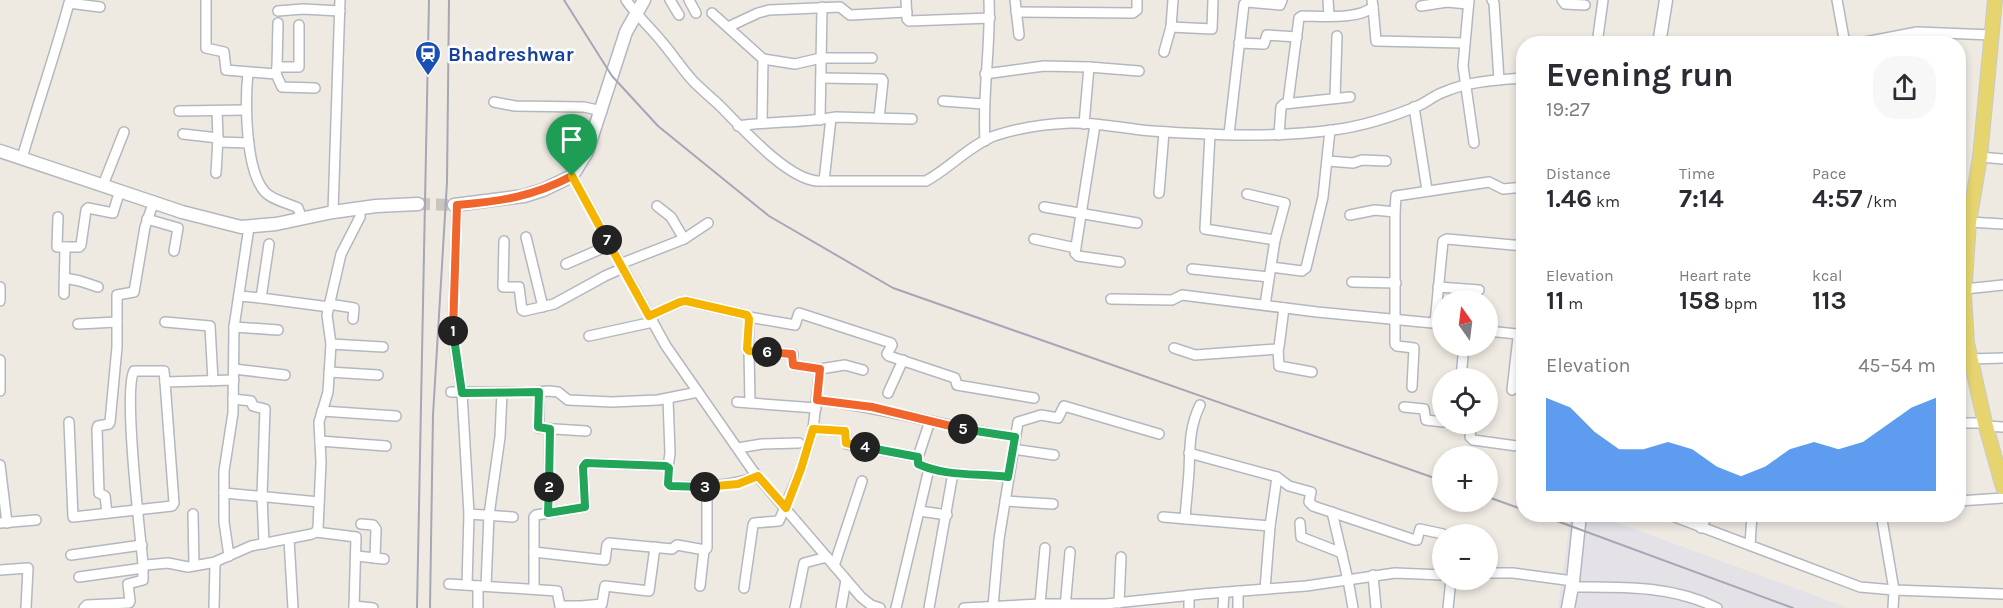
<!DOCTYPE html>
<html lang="en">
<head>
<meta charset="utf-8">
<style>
  body { margin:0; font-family:Karla,sans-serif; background:#f7f7f7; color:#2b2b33; height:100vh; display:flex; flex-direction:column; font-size:22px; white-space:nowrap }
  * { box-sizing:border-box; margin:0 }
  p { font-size:20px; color:#7c7c81 }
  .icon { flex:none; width:33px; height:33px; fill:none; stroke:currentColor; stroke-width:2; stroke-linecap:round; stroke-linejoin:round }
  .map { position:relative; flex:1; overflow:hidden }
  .side { position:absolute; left:1516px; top:36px; width:450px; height:486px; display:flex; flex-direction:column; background:#fff; border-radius:24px; box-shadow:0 3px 9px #0003 }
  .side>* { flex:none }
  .needle { width:39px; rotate:346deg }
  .buttons { position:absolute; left:1432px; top:290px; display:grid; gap:12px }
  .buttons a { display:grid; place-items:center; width:66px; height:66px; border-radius:50%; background:#fff; box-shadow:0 3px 9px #0003; font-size:30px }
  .pin { position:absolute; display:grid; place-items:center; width:51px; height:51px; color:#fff; margin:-62px -26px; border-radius:50% 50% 50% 0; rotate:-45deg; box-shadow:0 0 6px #0007 }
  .pin .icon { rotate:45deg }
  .km { position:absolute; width:30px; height:30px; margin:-15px; border-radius:50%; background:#222; color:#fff; font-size:16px; line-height:30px; text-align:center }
  .round { display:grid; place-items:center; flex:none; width:63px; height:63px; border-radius:24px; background:#f7f7f7 }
  .headline { display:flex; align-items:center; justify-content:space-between; height:102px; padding:0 30px }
  h1 { font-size:33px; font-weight:700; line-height:45px }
  .metrics { display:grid; grid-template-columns:repeat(3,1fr); gap:9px; height:102px; padding:6px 30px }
  .metrics div { display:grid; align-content:center }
  .metrics b { font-size:26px; font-weight:700 }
  .metrics small { font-size:16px; font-weight:400 }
  .metrics p { font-size:16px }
  .chart { height:168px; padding:12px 30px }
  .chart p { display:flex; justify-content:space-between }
  .chart svg { width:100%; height:108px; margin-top:6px; fill:#1a73e8; opacity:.7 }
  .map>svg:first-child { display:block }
</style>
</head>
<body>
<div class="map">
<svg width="2003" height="608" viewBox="0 0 2003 608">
  <rect width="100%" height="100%" fill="#eeeae2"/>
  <path fill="#e4e1e7" d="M1571,514L1597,515L1848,608H1558Z"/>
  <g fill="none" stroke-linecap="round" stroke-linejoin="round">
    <path stroke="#c8c4be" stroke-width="12" stroke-dasharray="12 6" stroke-linecap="butt" d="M418,204L454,205"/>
    <defs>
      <g id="street">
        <path d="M206,0V48L224,52L226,70L276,74L282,87L315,88"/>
        <path d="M626,0C637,16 650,27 662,42C673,55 682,69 693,81C701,89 709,96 717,103C740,125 785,178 817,181H926C950,168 969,146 994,136C1018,128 1046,124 1070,123C1098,122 1125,129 1152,131C1212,135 1273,138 1333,130C1364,126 1392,117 1420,105C1428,101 1435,95 1444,92C1469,81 1497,80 1524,78"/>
        <path d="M670,0L679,15"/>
        <path d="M689,0L696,13"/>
        <path d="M906,0L907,19L909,21L990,18"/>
        <path d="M1015,0L1019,35"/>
        <path d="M1328,0L1329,15"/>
        <path d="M1469,0L1463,66L1474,143"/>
        <path d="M1492,0L1494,3L1499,80"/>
        <path d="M1562,0L1565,4L1585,5"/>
        <path d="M1837,0L1845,44"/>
        <path d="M1421,6L1447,2L1468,4"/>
        <path d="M1373,7L1376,41L1464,43"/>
        <path d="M278,11L303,9L340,11"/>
        <path d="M1016,12L1133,13L1137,10V0"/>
        <path d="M712,13L763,59L762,123"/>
        <path d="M728,27L758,13L769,10L840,7L850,15L907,12"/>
        <path d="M1171,27L1173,0"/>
        <path d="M1239,43L1264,44L1267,35L1297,37"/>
        <path d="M1597,44L1603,0"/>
        <path d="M1855,44L1917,32L1992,35"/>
        <path d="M1164,52L1171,27L1212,29L1213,0"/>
        <path d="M763,59L795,64L821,58H872"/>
        <path d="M277,67L278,23"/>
        <path d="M248,73C245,101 245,170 265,192C272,200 288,203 298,208L302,219"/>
        <path d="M276,74L277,67H299V25"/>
        <path d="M985,74L1044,66L1089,67L1139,71"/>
        <path d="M821,78L882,79L883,81L879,118"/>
        <path d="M1335,98L1337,36"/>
        <path d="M943,101L983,104"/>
        <path d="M494,102L515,106L584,107L602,111"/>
        <path d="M1288,102L1299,18L1302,16C1321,16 1358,20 1373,7L1372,0"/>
        <path d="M1414,107L1427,190"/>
        <path d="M179,111L246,110"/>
        <path d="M820,120L822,7"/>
        <path d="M1084,124L1089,67"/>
        <path d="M1095,125L1075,253L1078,256L1120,262"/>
        <path d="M738,126C771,121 804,123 836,117L912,119"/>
        <path d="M183,134L218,138"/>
        <path d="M1210,134L1205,229L1275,240"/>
        <path d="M1229,134L1244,4L1247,2L1280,5L1282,0"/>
        <path d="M1279,135L1281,107L1284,104L1350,97"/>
        <path d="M985,141C982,94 991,47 989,0"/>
        <path d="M218,142L249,143"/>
        <path d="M1980,157L2003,159"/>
        <path d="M22,158C37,106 55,55 69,3L100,7"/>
        <path d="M1328,161L1353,163L1362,160L1386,161"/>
        <path d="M216,173L218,138L217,111"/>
        <path d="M572,176L666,346L753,471L861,597L871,605L880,608"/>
        <path d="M824,181L831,118"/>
        <path d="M103,185L124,132"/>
        <path d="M1159,193L1164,132"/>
        <path d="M1247,194L1285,203L1275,240L1265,305"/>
        <path d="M457,205L453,329L454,332V341L462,393L469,514L467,585"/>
        <path d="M657,206L671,217L684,239"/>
        <path d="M1044,207L1137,223"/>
        <path d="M333,212L340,0"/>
        <path d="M1350,215L1375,210L1395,212"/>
        <path d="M58,217L57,247H79L81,245L86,210L88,208L113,213L120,190"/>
        <path d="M147,219L178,228L174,251"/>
        <path d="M1969,222L2003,224"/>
        <path d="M526,237L543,307"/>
        <path d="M1034,239L1076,248"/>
        <path d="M504,241L503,287H519L522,310L524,311L554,304L605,276L623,268"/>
        <path d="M566,264L610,245"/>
        <path d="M620,264L684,239L708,223"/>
        <path d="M1271,267L1302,271L1306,268L1323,197L1330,130"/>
        <path d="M1192,269L1269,277"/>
        <path d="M65,278L80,281L98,287"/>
        <path d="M1352,282L1396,283"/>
        <path d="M0,287V301"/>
        <path d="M1438,287L1479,290"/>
        <path d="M1965,289L2003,285"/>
        <path d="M64,294L65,247"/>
        <path d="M239,296L261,298L269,244"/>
        <path d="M261,298L329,307"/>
        <path d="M1111,299L1172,300L1182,295L1317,312L1443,324"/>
        <path d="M329,304L354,308L353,319"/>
        <path d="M649,316L680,302L686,301L747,315L749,319L748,351L793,354V365L820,369L813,429L801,469L779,521L754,523L753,525L744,588"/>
        <path d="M749,317L795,325L799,313L891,343L892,345L887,354L889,356L955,378L957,385L1034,398"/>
        <path d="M165,322L210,326L213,381"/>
        <path d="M1435,323L1443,241L1447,239L1524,246"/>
        <path d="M78,324L117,322"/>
        <path d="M234,327L278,330"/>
        <path d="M1488,331L1517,334L1518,338L1512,390"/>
        <path d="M589,336L653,322"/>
        <path d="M331,344L383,347"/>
        <path d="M1174,348L1195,355L1277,349L1279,347L1284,308"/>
        <path d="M1278,348L1279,366L1312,372"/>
        <path d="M749,351L750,403"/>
        <path d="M1970,359L2003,358"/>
        <path d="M0,360V391"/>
        <path d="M234,369L285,375"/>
        <path d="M820,369L845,365L863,370"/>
        <path d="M329,372L378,375"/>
        <path d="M1461,378L1464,345"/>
        <path d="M165,382L164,371H134C123,391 140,532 143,564L146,565L168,563L188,567L216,562"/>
        <path d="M1412,387L1414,348L1397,346L1395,344V212L1396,196L1489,182L1503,189L1524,187"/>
        <path d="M451,392H535L549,391L558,392L568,400L612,402L658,400L698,392"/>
        <path d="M539,392V428L586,431"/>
        <path d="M888,393L903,360"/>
        <path d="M233,399L251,401L253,406L265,409L262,496L264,544"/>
        <path d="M668,399L670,453L668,467"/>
        <path d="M817,400C884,407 948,428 1015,437"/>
        <path d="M737,402L816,408"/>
        <path d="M1404,407L1424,409L1426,420L1443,422"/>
        <path d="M322,411L396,416"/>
        <path d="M69,422L73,517L172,506L174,503L165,382L234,380"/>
        <path d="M1457,423L1471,428L1470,437L1473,440L1524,447"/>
        <path d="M1959,423H1985"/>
        <path d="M1985,426L2003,427"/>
        <path d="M813,429L845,431L847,444L918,457V464C947,477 978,473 1008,477"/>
        <path d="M320,441L386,446"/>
        <path d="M738,448L762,444L799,443"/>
        <path d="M1013,449L1054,455"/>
        <path d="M1189,453L1277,477L1289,486L1311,492L1309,502L1313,506L1415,540H1417L1420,529L1443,534"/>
        <path d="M918,457L930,421"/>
        <path d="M0,465L7,523"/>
        <path d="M224,493L319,502"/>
        <path d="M1005,501L1053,504"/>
        <path d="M1959,501L2003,498"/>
        <path d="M920,511L947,515"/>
        <path d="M1332,512L1348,580L1353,608"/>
        <path d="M107,513L105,496L99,493L97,429L98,426L109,424L110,422L117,347V295L134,292L145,227L154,201"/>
        <path d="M548,513L550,429"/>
        <path d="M193,514L194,565"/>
        <path d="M469,514L513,517"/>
        <path d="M1667,514L1860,587L1894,590L2003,594"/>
        <path d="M1881,514L1894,590L1893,608"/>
        <path d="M1163,517L1270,526"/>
        <path d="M1185,519C1186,503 1188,487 1189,471C1190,447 1189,428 1200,405"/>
        <path d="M0,523L36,520"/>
        <path d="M1300,523L1301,537L1342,553"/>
        <path d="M361,524L373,525L376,529L375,558"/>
        <path d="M1701,528L1708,514"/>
        <path d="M316,532L356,537L354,608"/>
        <path d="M289,539L293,608"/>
        <path d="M1750,545L1752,514"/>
        <path d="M534,552L605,560L607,545L609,543L672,549L677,545L705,550L707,548V487"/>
        <path d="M71,555L142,545"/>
        <path d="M229,556L224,522V471L233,413L234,327L249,227"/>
        <path d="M357,556L384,559"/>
        <path d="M834,566L862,481"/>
        <path d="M0,570L28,568L26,608"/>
        <path d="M1488,573H1513L1573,581"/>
        <path d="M1373,575L1376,608"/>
        <path d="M79,577L143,568L144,565"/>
        <path d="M449,584L557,591L560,606H581L602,604L605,586L649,591L655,547"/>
        <path d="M486,586L489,515L500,437L502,392"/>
        <path d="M700,586L704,550"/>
        <path d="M1572,587C1621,587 1672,585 1717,608"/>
        <path d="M534,589V517L536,515L585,507L583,467L586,463L666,466L669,468L668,484L670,486C701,487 729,487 758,476"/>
        <path d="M1265,589L1270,526L1277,477"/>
        <path d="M1119,603L1121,557"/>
        <path d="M1040,604L1045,548"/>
        <path d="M354,606L373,608"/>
        <path d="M993,606L999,539L1018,422L1041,415L1058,418L1064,406L1159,434"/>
        <path d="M84,608L87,605L129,603L130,601L128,584L143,580V568"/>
        <path d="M214,608L215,564L217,561L251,546L312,534L316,532L318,528L321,462L319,422L328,392L331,344L327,315L341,254L360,217V208"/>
        <path d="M478,608V586"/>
        <path d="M795,608L804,563L827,557"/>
        <path d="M841,608L846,580"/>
        <path d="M896,608L929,469"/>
        <path d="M929,608L953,473"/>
        <path d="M964,608L1040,604H1106L1202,594L1306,586L1395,573L1443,575"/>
        <path d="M1065,608L1070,552"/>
        <path d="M1189,608V595"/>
        <path d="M1223,608L1224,592"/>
        <path d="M1238,608V591"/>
        <path d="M1448,608L1451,579"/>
      </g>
      <g id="secondary">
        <path d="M1659,44L1666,0"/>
        <path d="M0,151L182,212L241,227L276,224L333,212L376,206L418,204"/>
        <path d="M454,205L524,196L543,190L572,176L587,152L626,32L644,0"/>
        <path d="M1568,608L1573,581L1580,514"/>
      </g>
      <path id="primary" d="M1995,0L1980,157L1969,222L1964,296L1967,343L1985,423L2003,487"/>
    </defs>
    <use href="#street" stroke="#b5b7c0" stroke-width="12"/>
    <use href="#secondary" stroke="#b5b7c0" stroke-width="15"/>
    <use href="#primary" stroke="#c9c9c9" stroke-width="16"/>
    <use href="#street" stroke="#fff" stroke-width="9"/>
    <use href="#secondary" stroke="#fff" stroke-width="12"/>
    <use href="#primary" stroke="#e6d56f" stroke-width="14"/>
    <g stroke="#a5a6b6" stroke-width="2">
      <path d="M564,0L612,76L658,126L769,216L893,288L1443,481"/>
      <path d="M1488,497L1524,510"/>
      <path d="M1538,514L1793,608"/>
      <path d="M417,608L429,0"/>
      <path d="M430,608L433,415L447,182L449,0"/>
    </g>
  </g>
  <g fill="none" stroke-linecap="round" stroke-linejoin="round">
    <defs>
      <path id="split-1" d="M453,331L457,205C502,201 532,197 572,176"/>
      <path id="split-2" d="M453,331L462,393L539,392L538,427L550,429L549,487"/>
      <path id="split-3" d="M549,487L548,513L585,507L583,467L586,463L666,466L669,468L668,484L670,486L705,487"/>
      <path id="split-4" d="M705,487L738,484L758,476L786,508L801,469L813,429L845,431L846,443L865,447"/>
      <path id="split-5" d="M865,447L918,457V464C947,477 978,473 1008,477L1015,437L963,429"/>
      <path id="split-6" d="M767,352L792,354L793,365L820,369L817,400L872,407L963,429"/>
      <path id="split-7" d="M607,240L649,316L680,302L686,301L747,315L749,319L747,349L749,351L767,352"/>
      <path id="split-8" d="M572,176L607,240"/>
    </defs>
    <use href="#split-1" stroke="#fff" stroke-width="12"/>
    <use href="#split-2" stroke="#fff" stroke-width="12"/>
    <use href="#split-3" stroke="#fff" stroke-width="12"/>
    <use href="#split-4" stroke="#fff" stroke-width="12"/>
    <use href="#split-5" stroke="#fff" stroke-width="12"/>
    <use href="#split-6" stroke="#fff" stroke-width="12"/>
    <use href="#split-7" stroke="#fff" stroke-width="12"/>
    <use href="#split-8" stroke="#fff" stroke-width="12"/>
    <use href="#split-1" stroke="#f0652b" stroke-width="8"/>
    <use href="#split-2" stroke="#22a559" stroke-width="8"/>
    <use href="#split-3" stroke="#22a559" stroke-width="8"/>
    <use href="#split-4" stroke="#f5b400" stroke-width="8"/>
    <use href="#split-5" stroke="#22a559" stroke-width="8"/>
    <use href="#split-6" stroke="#f0652b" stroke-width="8"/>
    <use href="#split-7" stroke="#f5b400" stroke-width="8"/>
    <use href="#split-8" stroke="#f5b400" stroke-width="8"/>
  </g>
  <defs>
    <symbol id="station-pin" viewBox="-11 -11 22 30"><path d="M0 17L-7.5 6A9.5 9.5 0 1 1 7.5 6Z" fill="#1a4fb4" stroke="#fff"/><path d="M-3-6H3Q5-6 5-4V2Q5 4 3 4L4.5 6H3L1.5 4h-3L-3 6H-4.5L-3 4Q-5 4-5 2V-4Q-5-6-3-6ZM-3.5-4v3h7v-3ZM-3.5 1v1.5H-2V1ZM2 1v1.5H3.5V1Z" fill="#fff"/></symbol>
  </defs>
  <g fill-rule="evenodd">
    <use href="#station-pin" x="413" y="39" width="30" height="40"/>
  </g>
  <g text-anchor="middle" stroke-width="5" stroke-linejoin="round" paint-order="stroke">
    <g font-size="20" font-weight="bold" fill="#164399" stroke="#fff" text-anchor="start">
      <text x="448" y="61">Bhadreshwar</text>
    </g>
  </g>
</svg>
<div class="buttons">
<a><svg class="needle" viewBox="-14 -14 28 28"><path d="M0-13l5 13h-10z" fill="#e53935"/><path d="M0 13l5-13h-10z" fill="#7c7c81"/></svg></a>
<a><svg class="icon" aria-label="locate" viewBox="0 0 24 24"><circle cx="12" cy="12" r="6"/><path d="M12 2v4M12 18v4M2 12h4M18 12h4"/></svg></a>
<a>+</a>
<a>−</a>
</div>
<div class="pin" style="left:572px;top:176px;background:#1e9e55"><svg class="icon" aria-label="arrive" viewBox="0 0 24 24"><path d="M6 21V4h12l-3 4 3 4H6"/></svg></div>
<b class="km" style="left:453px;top:331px">1</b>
<b class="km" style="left:549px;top:487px">2</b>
<b class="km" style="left:705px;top:487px">3</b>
<b class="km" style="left:865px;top:447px">4</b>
<b class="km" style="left:963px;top:429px">5</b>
<b class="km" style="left:767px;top:352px">6</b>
<b class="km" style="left:607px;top:240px">7</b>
<section class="side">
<div class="headline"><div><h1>Evening run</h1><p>19:27</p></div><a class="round"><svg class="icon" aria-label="share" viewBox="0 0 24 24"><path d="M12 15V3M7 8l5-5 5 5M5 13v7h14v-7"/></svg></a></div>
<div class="metrics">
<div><p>Distance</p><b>1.46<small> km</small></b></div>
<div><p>Time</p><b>7:14</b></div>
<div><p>Pace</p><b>4:57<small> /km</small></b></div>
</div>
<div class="metrics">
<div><p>Elevation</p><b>11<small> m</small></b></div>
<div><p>Heart rate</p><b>158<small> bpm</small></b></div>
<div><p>kcal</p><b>113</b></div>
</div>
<div class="chart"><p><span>Elevation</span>45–54 m</p>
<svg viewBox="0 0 160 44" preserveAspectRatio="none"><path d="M0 44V6L10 10L20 20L30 27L40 27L50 24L60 27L70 34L80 38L90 34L100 27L110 24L120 27L130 24L140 17L150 10L160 6V44z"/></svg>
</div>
</section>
</div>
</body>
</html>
